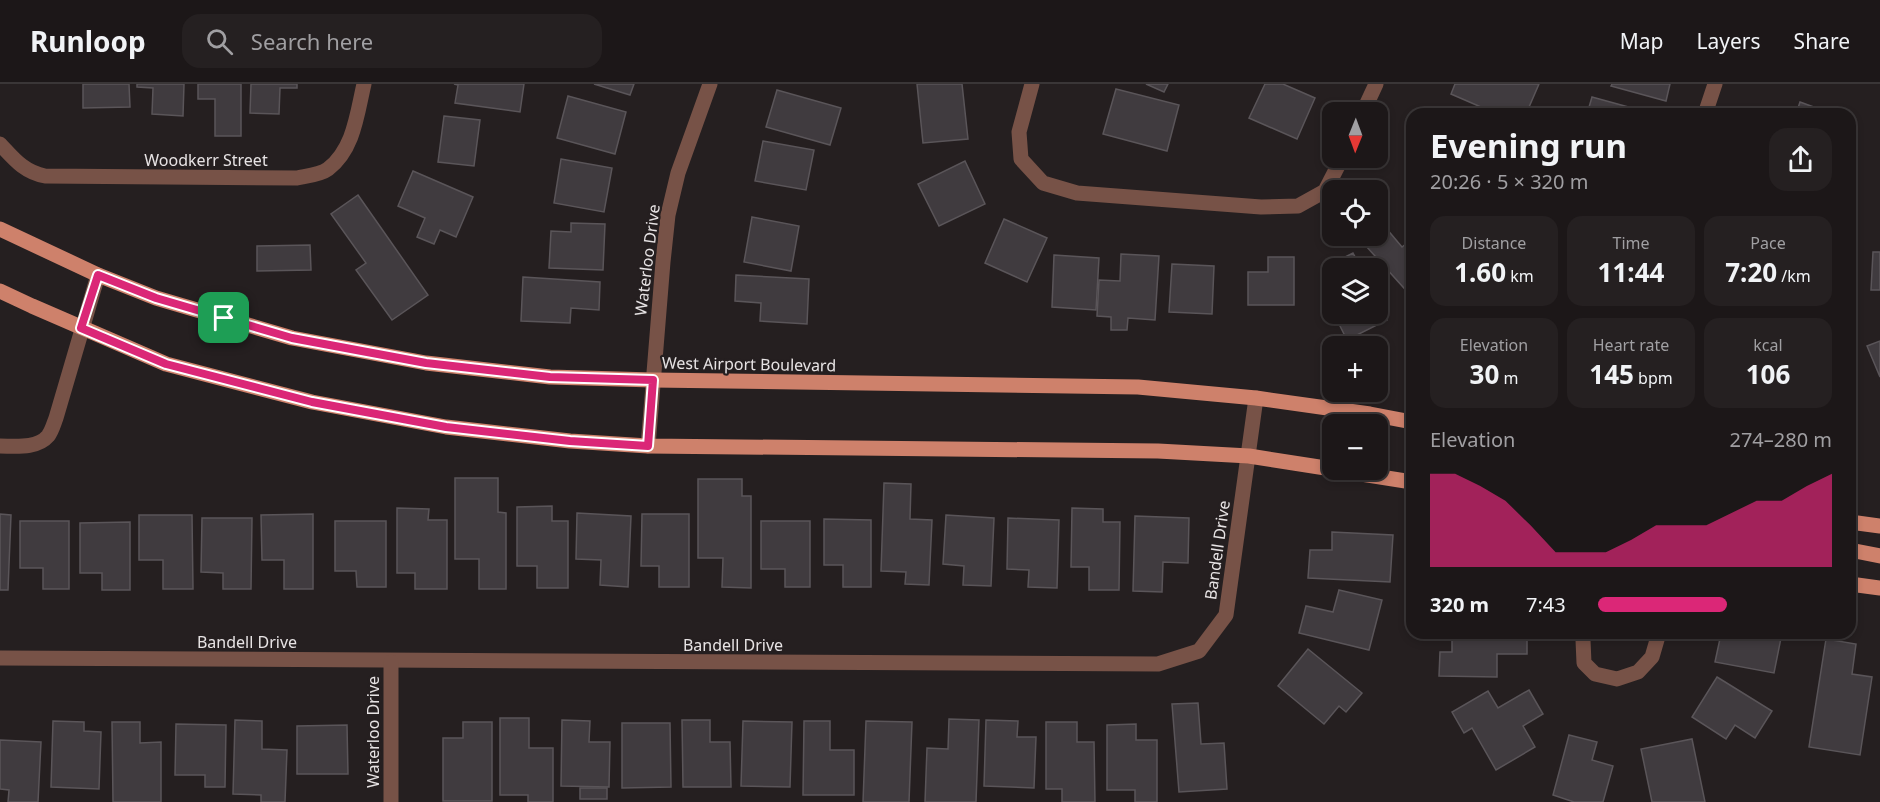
<!DOCTYPE html>
<html lang="en">
<head>
<meta charset="utf-8">
<style>
  body { margin:0; font-family:"Noto Sans",sans-serif; background:#252021; color:#f1f3f6; height:100vh; display:flex; flex-direction:column; font-size:22px; white-space:nowrap }
  * { box-sizing:border-box; margin:0 }
  p { font-size:20px; color:#a09fa2 }
  .icon { flex:none; width:33px; height:33px; fill:none; stroke:currentColor; stroke-width:2; stroke-linecap:round; stroke-linejoin:round }
  .map { position:relative; flex:1; overflow:hidden }
  .panel { position:absolute; left:1406px; top:24px; width:450px; height:531px; display:flex; flex-direction:column; background:#1c1718; border-radius:18px; box-shadow:0 3px 9px #0003,0 0 0 2px #3a3637 }
  .panel>* { flex:none }
  .needle { width:39px; rotate:181deg }
  .controls { position:absolute; left:1322px; top:18px; display:grid; gap:12px }
  .controls a { display:grid; place-items:center; width:66px; height:66px; border-radius:12px; background:#1c1718; box-shadow:0 3px 9px #0003,0 0 0 2px #3a3637; font-size:30px }
  .pin { position:absolute; display:grid; place-items:center; width:51px; height:51px; color:#fff; margin:-26px; border-radius:12px; box-shadow:0 3px 9px #0006 }
  .round { display:grid; place-items:center; flex:none; width:63px; height:63px; border-radius:18px; background:#252021 }
  .summary { display:flex; align-items:center; justify-content:space-between; height:102px; padding:0 24px }
  h1 { font-size:33px; font-weight:700; line-height:45px }
  .stats { display:grid; grid-template-columns:repeat(3,1fr); gap:9px; height:102px; padding:6px 24px }
  .stats div { display:grid; align-content:center; border-radius:15px; background:#252021; text-align:center }
  .stats b { font-size:26px; font-weight:700 }
  .stats small { font-size:16px; font-weight:400 }
  .stats p { font-size:16px }
  .chart { height:168px; padding:12px 24px }
  .chart p { display:flex; justify-content:space-between }
  .chart svg { width:100%; height:108px; margin-top:6px; fill:#db2777; opacity:.7 }
  ul { padding:0 24px; list-style:none; font-size:20px }
  li { display:grid; grid-template-columns:96px 72px 1fr; align-items:center; height:45px }
  li i { height:15px; border-radius:8px; background:#db2777 }
  header { display:flex; align-items:center; gap:36px; box-sizing:border-box; height:84px; padding:0 30px; background:#1c1718; border-bottom:2px solid #3a3637 }
  header strong { font-size:28px }
  nav { display:flex; gap:33px; margin-inline-start:auto; font-size:21px }
  .search { width:420px; height:54px; background:#252021; display:flex; align-items:center; gap:15px; box-sizing:border-box; padding:0 21px; border-radius:18px; color:#a09fa2; font-size:22px }
  .map>svg:first-child { display:block }
</style>
</head>
<body>
<header>
<strong>Runloop</strong>
<div class="search"><svg class="icon" aria-label="search" viewBox="0 0 24 24"><circle cx="10" cy="10" r="6"/><path d="M15 15l6 6"/></svg>Search here</div>
<nav><a>Map</a><a>Layers</a><a>Share</a></nav>
</header>
<div class="map">
<svg width="1880" height="718" viewBox="0 0 1880 718">
  <rect width="100%" height="100%" fill="#251f20"/>
  <g fill="#403b3f" stroke="#5a5559" stroke-width="1.5">
    <path d="M83,0H129L130,23L83,24Z"/>
    <path d="M137,0H184L183,32L152,30L153,4L137,3Z"/>
    <path d="M198,0H241V52H215V15H198Z"/>
    <path d="M251,0H297V4H280L279,30L250,29Z"/>
    <path d="M454,0H524L520,28L455,19L458,1Z"/>
    <path d="M594,0H634L630,11Z"/>
    <path d="M917,0H962L968,55L923,59Z"/>
    <path d="M1146,0H1168L1164,8Z"/>
    <path d="M1265,0H1283L1315,14L1297,55L1249,34Z"/>
    <path d="M1455,0H1539L1526,30H1497L1451,10Z"/>
    <path d="M1612,0H1670L1666,17L1611,2Z"/>
    <path d="M1116,5L1179,21L1167,67L1103,50Z"/>
    <path d="M777,6L841,24L830,61L766,43Z"/>
    <path d="M568,12L626,28L615,70L557,54Z"/>
    <path d="M1592,13L1654,30H1587Z"/>
    <path d="M1800,18L1833,30H1796Z"/>
    <path d="M444,32L480,36L474,82L438,78Z"/>
    <path d="M763,57L814,66L806,106L755,97Z"/>
    <path d="M561,75L612,84L604,128L554,119Z"/>
    <path d="M965,77L985,120L939,142L918,100Z"/>
    <path d="M413,87L473,113L456,153L440,146L434,160L417,153L425,134L398,122Z"/>
    <path d="M358,111L428,211L392,236L356,186L366,179L331,130Z"/>
    <path d="M752,133L799,142L791,187L744,178Z"/>
    <path d="M1004,135L1047,154L1027,198L985,179Z"/>
    <path d="M571,139L605,140L603,186L549,184L551,147L571,148Z"/>
    <path d="M1386,144L1402,163L1412,155V213L1366,162Z"/>
    <path d="M310,161L311,186L257,187V162Z"/>
    <path d="M1873,168H1880V206H1871Z"/>
    <path d="M1353,169L1361,184H1332V191L1327,182Z"/>
    <path d="M1121,170L1159,172L1155,236L1128,234L1127,246H1111V233L1097,232L1099,196L1120,197Z"/>
    <path d="M1054,171L1099,174L1096,226L1052,223Z"/>
    <path d="M1268,173H1294V221H1248V188H1268Z"/>
    <path d="M1172,180L1214,182L1212,230L1169,228Z"/>
    <path d="M736,191L809,195L807,240L760,237L761,219L735,217Z"/>
    <path d="M523,193L600,198L599,226L571,224L570,239L521,237Z"/>
    <path d="M1377,217L1387,236L1347,256L1334,230H1377Z"/>
    <path d="M1880,257V293L1867,262Z"/>
    <path d="M455,394H498V428L506,429V505H479V475H455Z"/>
    <path d="M698,395H742V412H751V504L722,503L723,474H698Z"/>
    <path d="M884,399L911,400L910,435L932,436L929,501L905,500L906,488L881,487Z"/>
    <path d="M552,422V437H568V504H537V482H517V423Z"/>
    <path d="M397,424L429,425L428,436H447V505H415V489H397Z"/>
    <path d="M1072,424L1103,425V438H1120L1119,506H1089V483H1071Z"/>
    <path d="M577,429L631,432L628,503L600,501L601,476L576,475Z"/>
    <path d="M0,430L11,431L8,506H0Z"/>
    <path d="M313,430V505H284V476H262L261,431Z"/>
    <path d="M642,430H689V503H659V482H641Z"/>
    <path d="M139,431H192L193,505H163V476H139Z"/>
    <path d="M946,431L994,434L991,502L963,501L964,482L943,480Z"/>
    <path d="M1135,432L1189,434L1188,479L1163,478L1162,508L1133,507Z"/>
    <path d="M202,434H252L251,505H223V489L201,488Z"/>
    <path d="M1008,434L1059,436L1057,504L1028,503L1029,486L1007,485Z"/>
    <path d="M824,435L871,436V503H843V481H824Z"/>
    <path d="M20,437H69V505H43V484H20Z"/>
    <path d="M335,437H386V503H357L356,487H335Z"/>
    <path d="M761,437H810V503H785V485H761Z"/>
    <path d="M130,438V506H102V489H80V439Z"/>
    <path d="M1332,448L1393,451L1390,498L1308,494L1310,466H1332Z"/>
    <path d="M1339,506L1382,516L1369,566L1299,549L1306,522L1333,528Z"/>
    <path d="M1452,549H1527V570H1497V593L1439,592L1440,568H1452Z"/>
    <path d="M1736,549H1782L1774,589L1715,578L1721,550L1736,553Z"/>
    <path d="M1826,555L1856,560L1852,590L1872,593L1860,671L1809,663Z"/>
    <path d="M1308,565L1362,609L1346,628L1339,622L1324,640L1278,602Z"/>
    <path d="M1717,593L1772,627L1755,654L1735,641L1726,655L1692,633Z"/>
    <path d="M1529,606L1543,630L1523,642L1535,663L1496,686L1472,644L1464,649L1452,628L1488,607L1498,624Z"/>
    <path d="M1198,619L1201,660L1224,659L1227,705L1179,708L1172,620Z"/>
    <path d="M500,634H529V664H553V718H528V711H500Z"/>
    <path d="M949,635L979,636L976,718H925L927,664L948,665Z"/>
    <path d="M235,636L262,637V665L287,666L285,718H261V711L233,710Z"/>
    <path d="M562,636L590,637L589,658H610L609,703L561,702Z"/>
    <path d="M682,636H710V658H730L731,703H683Z"/>
    <path d="M986,636L1018,637L1017,653H1036L1034,704L984,702Z"/>
    <path d="M53,637L84,638V647L101,648L99,705L51,703Z"/>
    <path d="M743,637L792,638L790,703L741,702Z"/>
    <path d="M804,637H830V666H854V711H803Z"/>
    <path d="M866,637L912,638L909,718H863Z"/>
    <path d="M112,638H140V659L161,658V718H113Z"/>
    <path d="M463,638H492V717H443V654H463Z"/>
    <path d="M1046,638H1077V658H1094L1095,718H1062V705H1046Z"/>
    <path d="M622,639H670L671,703L622,704Z"/>
    <path d="M176,640L226,641L225,703H205V691H175Z"/>
    <path d="M1136,640V656H1157V718H1135V706H1107V641Z"/>
    <path d="M347,641L348,690H297V642Z"/>
    <path d="M1569,651L1597,658L1592,676L1613,682L1603,718H1574L1553,711Z"/>
    <path d="M1692,655L1705,718H1652L1641,665Z"/>
    <path d="M0,656L41,658L38,718H8L9,706L0,705Z"/>
    <rect x="580" y="704" width="27" height="11"/>
  </g>
  <g fill="none" stroke-linecap="round" stroke-linejoin="round">
    <g stroke="#775247" stroke-width="15">
      <path d="M1032,0L1019,48L1021,75L1043,99L1077,109L1261,123L1298,122L1325,107L1342,74"/>
      <path d="M1363,28L1376,0"/>
      <path d="M1705,30L1715,0"/>
      <path d="M0,60C14,75 24,88 45,92L297,94C306,92 320,91 328,85C354,65 357,30 364,0"/>
      <path d="M0,362C15,362 37,365 48,352C52,347 54,339 56,334L98,191"/>
      <path d="M648,362L663,178L668,131L678,89L710,0"/>
      <path d="M1585,549L1583,556L1584,579L1595,590L1617,595L1638,588L1652,573L1659,549"/>
      <path d="M0,574L1158,580L1199,567L1226,531L1256,314"/>
      <path d="M391,718V578"/>
    </g>
    <g stroke="#ce816b" stroke-width="15">
      <path d="M0,145L98,191L156,214L292,254L426,279L550,293L653,296L1138,303L1256,314L1370,330L1412,338"/>
      <path d="M0,207L32,222L166,280L312,318L446,343L570,357L648,362L1158,367L1249,372L1332,385"/>
      <path d="M1336,386L1412,398"/>
      <path d="M1850,438L1880,442"/>
      <path d="M1850,466L1880,472"/>
      <path d="M1850,500L1880,504"/>
    </g>
  </g>
  <g fill="none" stroke-linecap="round" stroke-linejoin="round">
    <defs>
      <path id="route" d="M98,191L156,214L292,254L426,279L550,293L653,296L648,362L570,357L446,343L312,318L166,280L81,244Z"/>
    </defs>
    <use href="#route" stroke="#fff" stroke-width="12"/>
    <use href="#route" stroke="#db2777" stroke-width="8"/>
  </g>
  <g text-anchor="middle" stroke-width="4.5" stroke-linejoin="round" paint-order="stroke">
    <g font-size="16" fill="#e7e3e4" stroke="#251f20">
      <text x="206" y="82">Woodkerr Street</text>
      <text transform="translate(647 176) rotate(-83)" y="6">Waterloo Drive</text>
      <text transform="translate(749 280) rotate(1)" y="6">West Airport Boulevard</text>
      <text transform="translate(1217 466) rotate(-82)" y="6">Bandell Drive</text>
      <text x="247" y="564">Bandell Drive</text>
      <text x="733" y="567">Bandell Drive</text>
      <text transform="translate(373 648) rotate(-90)" y="6">Waterloo Drive</text>
    </g>
  </g>
</svg>
<div class="controls">
<a><svg class="needle" viewBox="-14 -14 28 28"><path d="M0-13l5 13h-10z" fill="#e53935"/><path d="M0 13l5-13h-10z" fill="#a09fa2"/></svg></a>
<a><svg class="icon" aria-label="locate" viewBox="0 0 24 24"><circle cx="12" cy="12" r="6"/><path d="M12 2v4M12 18v4M2 12h4M18 12h4"/></svg></a>
<a><svg class="icon" aria-label="layers" viewBox="0 0 24 24"><path d="M12 4l9 5-9 5-9-5zM3 14l9 5 9-5"/></svg></a>
<a>+</a>
<a>−</a>
</div>
<div class="pin" style="left:224px;top:234px;background:#1e9e55"><svg class="icon" aria-label="arrive" viewBox="0 0 24 24"><path d="M6 21V4h12l-3 4 3 4H6"/></svg></div>
<section class="panel">
<div class="summary"><div><h1>Evening run</h1><p>20:26 · 5 × 320 m</p></div><a class="round"><svg class="icon" aria-label="share" viewBox="0 0 24 24"><path d="M12 15V3M7 8l5-5 5 5M5 13v7h14v-7"/></svg></a></div>
<div class="stats">
<div><p>Distance</p><b>1.60<small> km</small></b></div>
<div><p>Time</p><b>11:44</b></div>
<div><p>Pace</p><b>7:20<small> /km</small></b></div>
</div>
<div class="stats">
<div><p>Elevation</p><b>30<small> m</small></b></div>
<div><p>Heart rate</p><b>145<small> bpm</small></b></div>
<div><p>kcal</p><b>106</b></div>
</div>
<div class="chart"><p><span>Elevation</span>274–280 m</p>
<svg viewBox="0 0 160 44" preserveAspectRatio="none"><path d="M0 44V6L10 6L20 11L30 17L40 27L50 38L60 38L70 38L80 33L90 27L100 27L110 27L120 22L130 17L140 17L150 11L160 6V44z"/></svg>
</div>
<ul>
<li><b>320 m</b>7:43<i style="width:55%"></i></li>
</ul>
</section>
</div>
</body>
</html>
